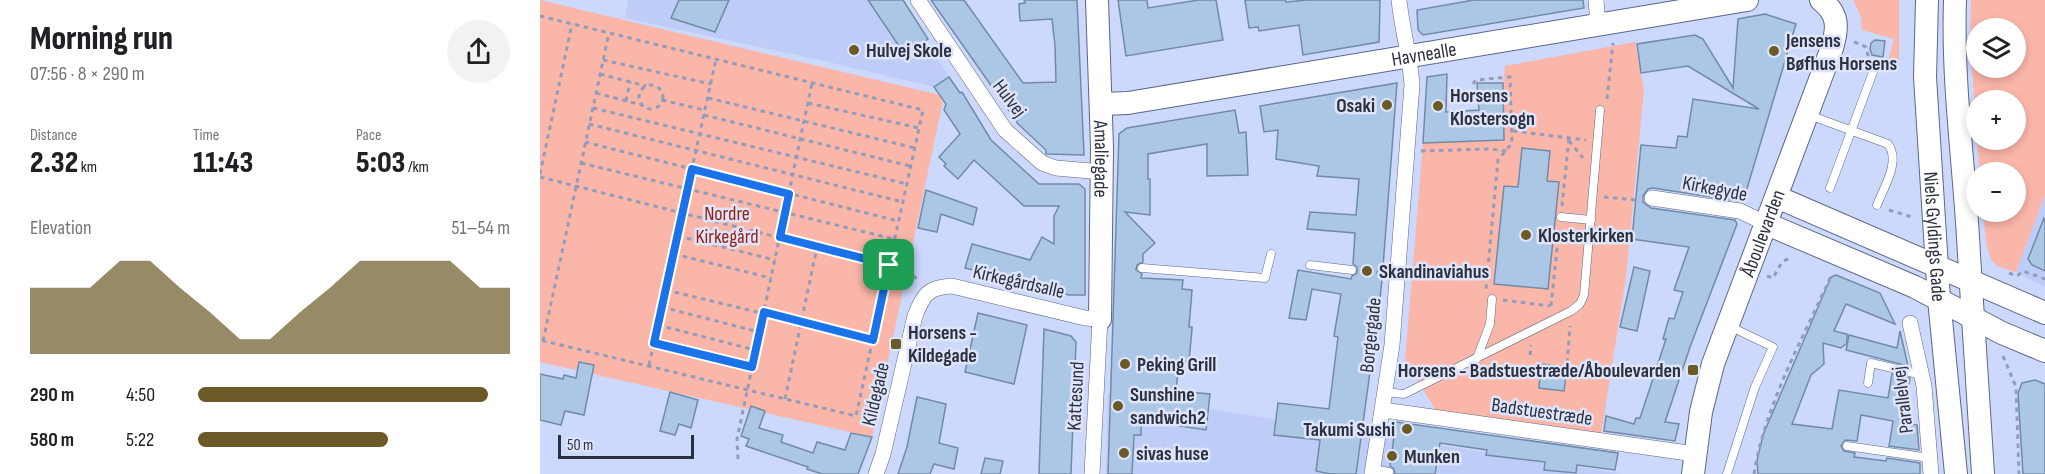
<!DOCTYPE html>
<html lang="en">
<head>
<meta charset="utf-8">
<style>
  body { margin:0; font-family:"Sofia Sans Condensed",sans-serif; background:#f2f2f2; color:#202124; height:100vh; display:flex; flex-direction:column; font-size:22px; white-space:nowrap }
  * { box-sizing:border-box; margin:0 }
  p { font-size:20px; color:#757577 }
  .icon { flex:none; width:33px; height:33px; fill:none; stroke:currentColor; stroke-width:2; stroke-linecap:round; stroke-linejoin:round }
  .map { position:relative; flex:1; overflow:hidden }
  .sheet { display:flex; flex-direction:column; background:#fff; width:540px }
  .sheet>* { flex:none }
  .buttons { position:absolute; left:1426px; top:18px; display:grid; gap:12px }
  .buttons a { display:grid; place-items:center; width:60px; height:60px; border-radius:50%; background:#fff; box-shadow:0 3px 9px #0003; font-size:30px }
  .scale { position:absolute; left:18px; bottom:15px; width:136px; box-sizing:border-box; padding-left:6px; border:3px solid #2d313f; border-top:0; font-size:16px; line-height:21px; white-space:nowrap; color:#2d313f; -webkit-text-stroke:4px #dee5fb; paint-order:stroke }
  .pin { position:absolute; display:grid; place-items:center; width:51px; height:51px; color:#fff; margin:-26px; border-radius:12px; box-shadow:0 3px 9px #0006 }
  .round { display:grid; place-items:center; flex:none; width:63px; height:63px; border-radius:32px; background:#f2f2f2 }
  .headline { display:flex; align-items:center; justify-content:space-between; height:102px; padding:0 30px }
  h1 { font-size:33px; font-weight:800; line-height:45px }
  .metrics { display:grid; grid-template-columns:repeat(3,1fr); gap:9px; height:102px; padding:6px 30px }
  .metrics div { display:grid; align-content:center }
  .metrics b { font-size:30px; font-weight:800 }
  .metrics small { font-size:16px; font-weight:400 }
  .metrics p { font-size:16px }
  .chart { height:168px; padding:12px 30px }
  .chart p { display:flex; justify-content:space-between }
  .chart svg { width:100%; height:108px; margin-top:6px; fill:#6b5a28; opacity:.7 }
  ul { padding:0 30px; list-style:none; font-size:20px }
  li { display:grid; grid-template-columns:96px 72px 1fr; align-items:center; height:45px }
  li i { height:15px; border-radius:8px; background:#6b5a28 }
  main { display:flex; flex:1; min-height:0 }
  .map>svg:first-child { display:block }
</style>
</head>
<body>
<main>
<section class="sheet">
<div class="headline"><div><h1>Morning run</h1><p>07:56 · 8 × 290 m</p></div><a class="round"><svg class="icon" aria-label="share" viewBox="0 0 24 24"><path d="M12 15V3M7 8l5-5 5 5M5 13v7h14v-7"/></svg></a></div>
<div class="metrics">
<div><p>Distance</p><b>2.32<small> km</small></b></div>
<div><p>Time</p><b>11:43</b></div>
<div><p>Pace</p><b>5:03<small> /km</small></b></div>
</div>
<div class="chart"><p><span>Elevation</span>51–54 m</p>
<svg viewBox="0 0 160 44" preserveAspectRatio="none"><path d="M0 44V17L10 17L20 17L30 6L40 6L50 17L60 27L70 38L80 38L90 27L100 17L110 6L120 6L130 6L140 6L150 17L160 17V44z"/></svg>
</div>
<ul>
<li><b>290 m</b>4:50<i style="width:93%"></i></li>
<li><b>580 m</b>5:22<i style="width:61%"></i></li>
</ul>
</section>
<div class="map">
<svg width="1505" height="474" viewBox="0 0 1505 474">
  <rect width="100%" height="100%" fill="#ccd8fc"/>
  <g fill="#becdf7">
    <path d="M88,0H359L409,77L394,87L280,60L85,18Z"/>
    <path d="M1505,195V287L1476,272Z"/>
    <path d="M568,393L1083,474H566Z"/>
  </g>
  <g fill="#fbb6aa" fill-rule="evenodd">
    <path d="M0,0L404,96L332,437L0,362Z"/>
    <path d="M1313,0H1359V66L1348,62L1354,39L1322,30L1321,17Z"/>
    <path d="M1431,0H1505V195L1476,272C1469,270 1459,268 1454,263C1446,256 1444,223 1443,212H1476V172H1440L1437,140H1476V100H1437V134L1430,44ZM1476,28V68H1437V28Z"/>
    <path d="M1095,42L1104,90L1086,278L1061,434L897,412L865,361L883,143L964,140L963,83L965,66Z"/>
  </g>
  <g fill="#acc7e5" stroke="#718ba7" stroke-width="1.5">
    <path d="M139,0H189L175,32L131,18Z"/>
    <path d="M328,0H363L388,39L365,55Z"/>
    <path d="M391,0H424L483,83L516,82L515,46L512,19L480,21L479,4L485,3L484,0H537L544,155L506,154V150L477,123V112L469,111Z"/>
    <path d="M578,0H607L608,8L659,0H676L683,40L586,56Z"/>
    <path d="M705,0H745L746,2L767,0H840L839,42L763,55L759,25L719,31L718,27L709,28Z"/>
    <path d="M934,0H1043L1044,8L883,35L878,30L877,10Z"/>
    <path d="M1225,14L1256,24L1203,202L1113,188L1108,189L1103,196V202L1111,208L1195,220L1197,224L1150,347L1125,422L1139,424L1135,441L1064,431L1066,416L1094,424L1096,418H1100L1126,339H1123L1129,318L1134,319L1143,292L1134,290L1149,247L1092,239L1101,145L1136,148L1138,136L1147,137L1153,99L1219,109L1148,66L1101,73L1097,44L1155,35L1163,39L1193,88L1198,19Z"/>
    <path d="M1335,40L1345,41L1343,57L1332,55L1330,49L1331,43Z"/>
    <path d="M907,74L906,112L939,110L937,83H963L964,140L883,143L887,77Z"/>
    <path d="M409,77L420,93L422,92L451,140L499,184H539L545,189V295H529L425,268L432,244L490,260L502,237L514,244V216L519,206H484L434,160L418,179L404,166L406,164L399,157L420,134L404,110L406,104L394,87Z"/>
    <path d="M857,83L843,267L838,269L837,273L842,279L840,299L816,474H790L776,471L780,440L734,435L738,403L789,409L798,337L794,336L801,294L772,289L766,320L749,318L758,270L811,279L812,276L817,273V267L813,264L815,233L767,229L770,212L816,215L819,179L777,176L779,166L736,159L738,130L724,132L720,106Z"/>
    <path d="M695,110L699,133L706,132L708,175L667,176V144L608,154V179H610V215L585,212L615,243L603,254V262L597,265L596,270L602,274L601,278L643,280L642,289L652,290L649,327H652V329L649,361H639L636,391L670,394L666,430L601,420V435H594L592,474H568L579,134L587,128Z"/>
    <path d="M982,148L1010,151L1007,181L1019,182L1008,289L954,284L964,186L978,187Z"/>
    <path d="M386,190L437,208L433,225L401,214L397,232L378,228Z"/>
    <path d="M1504,218H1505V271L1492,265L1488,259Z"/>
    <path d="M1094,267L1110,271L1097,331L1080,327Z"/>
    <path d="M1296,275L1340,293L1355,324L1306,304L1294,331L1307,334V343L1301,348L1283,343L1284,364L1271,375L1252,424L1292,429L1299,390L1348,398L1352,374L1370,378L1363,422L1377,425L1379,450L1349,446L1353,421L1321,415L1317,441L1305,440L1301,446L1304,451L1315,453L1314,457L1346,461L1347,458L1380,463V474H1218L1217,461L1223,435L1291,277Z"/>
    <path d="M438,313L487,325L474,384L425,372Z"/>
    <path d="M504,329L531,336L536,342L531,474H499Z"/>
    <path d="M1360,331L1368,366L1306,350L1309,335L1357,348Z"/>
    <path d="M39,362L54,365L44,415L25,411L21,425L0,420V374L23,379L24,375L36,378Z"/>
    <path d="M1001,364L1027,367L1024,391L999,388Z"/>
    <path d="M1495,380L1505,384V474H1483L1478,393L1482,383Z"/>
    <path d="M130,392L158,400L151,428L139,424L135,435L120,431Z"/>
    <path d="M377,397L406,404L399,443L418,448L414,469L394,464L390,474H358L367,447Z"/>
    <path d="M211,406L225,411L219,428L243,435L241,442L273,453L277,442L305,450L311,433L332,437L318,474H282L267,469L268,467L206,446L209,439L201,436Z"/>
    <path d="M856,422L1078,453L1075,470L1037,465L1036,473L1004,470L1005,462L946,455L947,450L900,443L895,474H855L854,469L850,466Z"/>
    <path d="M445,458L463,461L460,474H441Z"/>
  </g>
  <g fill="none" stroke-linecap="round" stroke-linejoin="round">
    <defs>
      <g id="lane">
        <path d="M1269,115L1348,144C1361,161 1344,187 1337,205"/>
        <path d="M1290,188L1333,72"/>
        <path d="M1021,217L1051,220"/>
        <path d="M770,265L812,270"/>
        <path d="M602,268L725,278L731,254"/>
        <path d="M843,273L858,274"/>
        <path d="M937,358L950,324L952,299"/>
        <path d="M1328,383L1331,363L1382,375"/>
        <path d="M845,392L864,394L1031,311L1040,304L1044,295L1060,110"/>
        <path d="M1307,446L1390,458"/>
        <path d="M833,469L849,472"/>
        <path d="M1187,474L1215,387L1233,347L1189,326"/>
      </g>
      <g id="street">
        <path d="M378,0L465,130L502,163L516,168L562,172"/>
        <path d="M1056,0L1058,24"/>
        <path d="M1112,198L1200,211L1227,224"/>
        <path d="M1370,323L1384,386L1391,474"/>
        <path d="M843,410L1155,454"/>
        <path d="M336,474L343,454L375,316C383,295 388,287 412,286L545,318L560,319L552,474"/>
        <path d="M832,474L852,345L872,85C870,56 862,29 859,0"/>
      </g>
      <g id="secondary">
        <path id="s1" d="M557,0L562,147L560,319"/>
        <path id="s2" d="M1387,0L1385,77L1399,299L1416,474"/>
        <path d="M1415,0C1412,85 1425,170 1429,255C1434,328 1438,401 1443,474"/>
        <path id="s3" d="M561,104L588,103L1207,0"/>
        <path d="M1237,197L1505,313"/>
        <path d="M1227,224L1375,287L1462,333L1505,351"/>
        <path id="s4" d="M1153,474L1161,412L1173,364L1292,48C1298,28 1299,14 1281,0"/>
      </g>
    </defs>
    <use href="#lane" stroke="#5d6787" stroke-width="9"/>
    <use href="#street" stroke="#5d6787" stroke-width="16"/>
    <use href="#secondary" stroke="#5d6787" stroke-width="24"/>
    <g stroke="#939cb8" stroke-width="3" stroke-dasharray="4.5 4.5" stroke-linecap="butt">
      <path d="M0,16L383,110L316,416L0,340"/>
      <path d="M1314,42L1326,47L1329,60"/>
      <path d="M63,60L171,84"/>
      <path d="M60,74L106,86"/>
      <path d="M933,84L936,80L970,77L972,143L958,160L946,289"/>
      <circle cx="111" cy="97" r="12"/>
      <path d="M56,93L102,105"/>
      <path d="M168,98L375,148"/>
      <path d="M1067,99L1073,43"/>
      <path d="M122,100L164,110"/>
      <path d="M86,101L90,82"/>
      <path d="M268,103L379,128"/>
      <path d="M53,108L367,184"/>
      <path d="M164,115L370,166"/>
      <path d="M49,124L363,202"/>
      <path d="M973,131L1046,140"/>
      <path d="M1029,141L1043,158"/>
      <path d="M45,142L358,221"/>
      <path d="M881,151L950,149L967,151"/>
      <path d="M41,163L354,239"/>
      <path d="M0,174L32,24"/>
      <path d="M0,177L367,270L379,281"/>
      <path d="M1064,197L1096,200"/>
      <path d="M1022,206L1029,138"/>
      <path d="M1349,210L1372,217V220"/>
      <path d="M138,236L235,260"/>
      <path d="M134,254L231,278"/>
      <path d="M872,268L948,273"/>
      <path d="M1469,273L1477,276L1483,271L1505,279"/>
      <path d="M1227,276L1233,278L1242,262L1252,257"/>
      <path d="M126,290L333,340"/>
      <path d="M963,300L1010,306"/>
      <path d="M1011,306L1019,230"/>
      <path d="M122,307L219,332"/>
      <path d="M118,325L215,350"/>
      <path d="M3,341L69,33"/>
      <path d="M114,343L211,367"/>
      <path d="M990,355L991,345"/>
      <path d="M1463,356L1476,387L1479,474"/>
      <path d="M1027,363L1030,326"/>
      <path d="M109,365L176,59"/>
      <path d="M245,399L277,247"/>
      <path d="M198,459L197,439L272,83"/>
      <path d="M1214,474C1225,405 1263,338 1292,274"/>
    </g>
    <use href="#lane" stroke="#fff" stroke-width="8"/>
    <use href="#street" stroke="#fff" stroke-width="15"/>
    <use href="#secondary" stroke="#fff" stroke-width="22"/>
  </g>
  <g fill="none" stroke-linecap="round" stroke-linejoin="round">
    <defs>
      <path id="route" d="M152,169L249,194L240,237L349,265L333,340L224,312L212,367L114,343Z"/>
    </defs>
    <use href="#route" stroke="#fff" stroke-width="12"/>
    <use href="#route" stroke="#1a73e8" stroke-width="8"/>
  </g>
  <g fill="#6b5a28" stroke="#dee5fb" stroke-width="2">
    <circle cx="314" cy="50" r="6"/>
    <circle cx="1234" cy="51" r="6"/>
    <circle cx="847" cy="105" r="6"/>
    <circle cx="898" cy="106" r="6"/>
    <circle cx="986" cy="235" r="6"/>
    <circle cx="827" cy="271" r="6"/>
    <rect x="350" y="338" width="12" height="12" rx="3"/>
    <circle cx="585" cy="364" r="6"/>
    <rect x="1147" y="364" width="12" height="12" rx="3"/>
    <circle cx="578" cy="406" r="6"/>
    <circle cx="867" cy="429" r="6"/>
    <circle cx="584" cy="453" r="6"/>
    <circle cx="852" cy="456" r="6"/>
  </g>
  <g text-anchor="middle" stroke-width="5" stroke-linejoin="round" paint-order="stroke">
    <g font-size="20" font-weight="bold" fill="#2d313f" stroke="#dee5fb" text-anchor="start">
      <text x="1246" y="47">Jensens<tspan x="1246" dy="23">Bøfhus Horsens</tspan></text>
      <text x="326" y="57">Hulvej Skole</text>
      <text x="910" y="102">Horsens<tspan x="910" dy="23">Klostersogn</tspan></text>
      <text x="835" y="112" text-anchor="end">Osaki</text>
      <text x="998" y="242">Klosterkirken</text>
      <text x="839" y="278">Skandinaviahus</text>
      <text x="368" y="339">Horsens -<tspan x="368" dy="23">Kildegade</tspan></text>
      <text x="597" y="371">Peking Grill</text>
      <text x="1141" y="377" text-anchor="end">Horsens - Badstuestræde/Åboulevarden</text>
      <text x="590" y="401">Sunshine<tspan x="590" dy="23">sandwich2</tspan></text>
      <text x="855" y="436" text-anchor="end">Takumi Sushi</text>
      <text x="596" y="460">sivas huse</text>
      <text x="864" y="463">Munken</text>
    </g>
    <g font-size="20" fill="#2d313f" stroke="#dee5fb">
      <text dy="7" stroke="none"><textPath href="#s3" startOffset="327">Havnealle</textPath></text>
      <text transform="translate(470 98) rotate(53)" y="7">Hulvej</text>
      <text dy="7" stroke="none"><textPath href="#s1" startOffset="159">Amaliegade</textPath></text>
      <text transform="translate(1175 188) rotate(11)" y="7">Kirkegyde</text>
      <text dy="7" stroke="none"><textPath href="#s4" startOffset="252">Åboulevarden</textPath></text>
      <text dy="7" stroke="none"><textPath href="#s2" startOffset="237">Niels Gyldings Gade</textPath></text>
      <text transform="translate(479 281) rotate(13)" y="7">Kirkegårdsalle</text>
      <text transform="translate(830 335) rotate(-84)" y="7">Borgergade</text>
      <text transform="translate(335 394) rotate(-77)" y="7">Kildegade</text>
      <text transform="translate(535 396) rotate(-87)" y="7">Kattesund</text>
      <text transform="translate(1362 400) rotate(-97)" y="7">Parallelvej</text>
      <text transform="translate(1002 411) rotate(8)" y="7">Badstuestræde</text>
    </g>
    <g font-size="20" fill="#952214" stroke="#dee5fb">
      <text x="187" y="220">Nordre<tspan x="187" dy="23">Kirkegård</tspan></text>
    </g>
  </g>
</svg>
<div class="buttons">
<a><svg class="icon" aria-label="layers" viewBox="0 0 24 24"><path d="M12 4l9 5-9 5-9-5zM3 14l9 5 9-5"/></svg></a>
<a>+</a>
<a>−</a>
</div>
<div class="scale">50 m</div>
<div class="pin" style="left:349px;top:265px;background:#1e9e55"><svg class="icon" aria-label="arrive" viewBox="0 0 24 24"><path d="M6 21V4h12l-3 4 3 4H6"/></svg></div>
</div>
</main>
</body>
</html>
